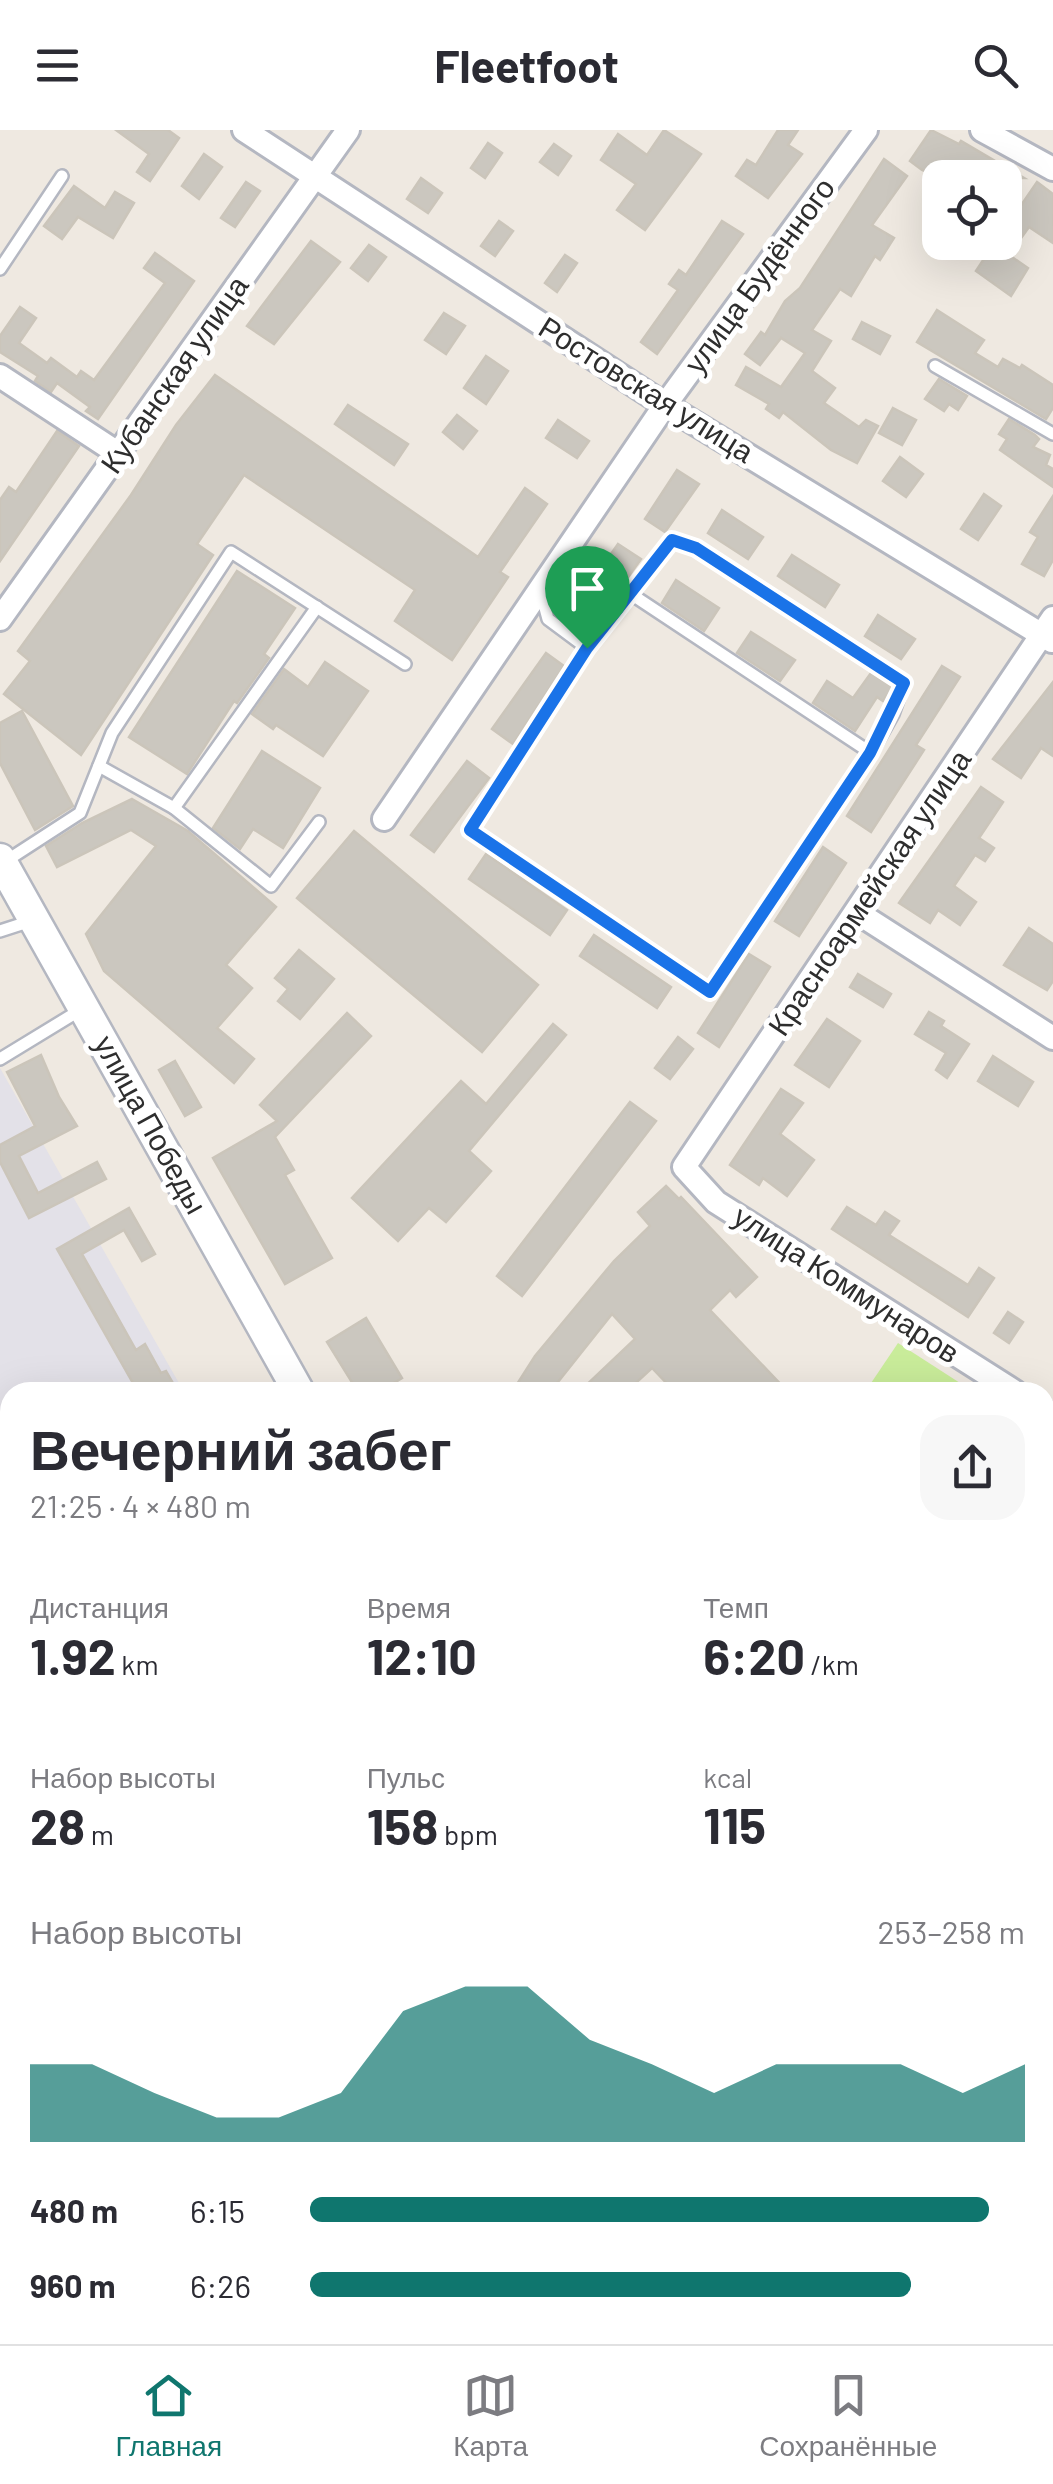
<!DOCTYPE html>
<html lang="ru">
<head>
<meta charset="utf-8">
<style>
  body { margin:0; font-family:Barlow,sans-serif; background:#f7f7f7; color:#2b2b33; height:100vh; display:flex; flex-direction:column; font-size:38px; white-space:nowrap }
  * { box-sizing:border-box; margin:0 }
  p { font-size:32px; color:#7c7c81 }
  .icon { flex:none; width:55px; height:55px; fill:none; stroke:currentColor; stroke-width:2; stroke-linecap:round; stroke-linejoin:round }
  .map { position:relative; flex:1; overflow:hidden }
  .drawer { position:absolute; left:0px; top:1252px; width:1055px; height:962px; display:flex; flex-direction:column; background:#fff; border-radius:30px 30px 0 0; box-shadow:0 10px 40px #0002 }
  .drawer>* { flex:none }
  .tools { position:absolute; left:922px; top:30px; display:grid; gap:20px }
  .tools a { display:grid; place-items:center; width:100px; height:100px; border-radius:20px; background:#fff; box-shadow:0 10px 40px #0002; font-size:50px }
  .pin { position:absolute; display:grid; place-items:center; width:85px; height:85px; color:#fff; margin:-102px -42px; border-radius:50% 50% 50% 0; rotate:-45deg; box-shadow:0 0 10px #0007 }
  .pin .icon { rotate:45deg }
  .round { display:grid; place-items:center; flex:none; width:105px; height:105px; border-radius:30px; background:#f7f7f7 }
  .head { display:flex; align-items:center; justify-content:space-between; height:170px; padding:0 30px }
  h1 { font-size:55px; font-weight:700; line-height:75px }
  .stats { display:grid; grid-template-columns:repeat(3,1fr); gap:15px; height:170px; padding:10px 30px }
  .stats div { display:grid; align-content:center }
  .stats b { font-size:50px; font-weight:700 }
  .stats small { font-size:28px; font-weight:400 }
  .stats p { font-size:28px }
  .chart { height:280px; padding:20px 30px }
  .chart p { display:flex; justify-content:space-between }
  .chart svg { width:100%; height:180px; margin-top:10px; fill:#0f766e; opacity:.7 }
  ul { padding:0 30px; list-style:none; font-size:32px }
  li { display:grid; grid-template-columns:160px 120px 1fr; align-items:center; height:75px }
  li i { height:25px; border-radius:12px; background:#0f766e }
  header { display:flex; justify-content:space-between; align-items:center; height:130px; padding:0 30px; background:#fff; font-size:45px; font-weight:700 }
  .dock { display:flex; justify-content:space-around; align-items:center; height:140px; border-top:2px solid #e1e1e2; background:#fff; font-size:28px; color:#7c7c81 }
  .dock a { display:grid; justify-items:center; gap:5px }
  .dock .selected { color:#0f766e }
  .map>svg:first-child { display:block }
</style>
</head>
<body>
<header><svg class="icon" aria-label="menu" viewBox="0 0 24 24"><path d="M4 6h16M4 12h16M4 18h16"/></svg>Fleetfoot<svg class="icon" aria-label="search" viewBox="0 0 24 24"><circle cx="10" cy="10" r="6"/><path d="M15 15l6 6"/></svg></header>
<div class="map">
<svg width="1053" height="2214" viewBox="0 0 1053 2214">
  <rect width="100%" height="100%" fill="#efe9e1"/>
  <g fill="#e3e1e8">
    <path d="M0,938L184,1262H10V1889L0,1874Z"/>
    <path d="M222,2205H716L721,2214H228Z"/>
  </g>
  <path fill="#c9ec9a" d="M898,1213L974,1262H865Z"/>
  <path fill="#75cff0" d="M0,1951L10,1966V2169L0,2147Z"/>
  <g fill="#cbc7bf" stroke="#cbc5ba" stroke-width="2.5">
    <path d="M116,0H168L179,8L150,51L137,42L149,24Z"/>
    <path d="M664,0L701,24L645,100L617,80L636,54L601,30L618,4L647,25Z"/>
    <path d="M778,0H798L788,15L802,24L768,68L736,46L747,30L756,35Z"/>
    <path d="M931,0L959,14L961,11L1024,48H941L922,40L910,31Z"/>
    <path d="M488,13L502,23L485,48L471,38Z"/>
    <path d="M554,14L571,26L558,45L540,32Z"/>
    <path d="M204,24L222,37L199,69L182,56Z"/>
    <path d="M884,29L907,46L872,95L894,108L880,130L875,126L851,166L840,159L812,200L831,211L812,241L835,258L824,273L859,297L866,290L878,296L857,333L831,320L783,282L779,288L766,279L769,274L736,255L746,237L781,257L805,223L781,208L760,235L745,224L761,202L765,205L785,171L800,158Z"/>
    <path d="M421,48L442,63L428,83L407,69Z"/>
    <path d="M246,52L260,61L235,97L221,88Z"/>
    <path d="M1037,52L1053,64V113L1029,97L1009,125L1028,138L1011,166L976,141L995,112H1005V99Z"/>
    <path d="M74,56L105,78L115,62L134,73L113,108L78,87L62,109L44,96Z"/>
    <path d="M499,91L513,101L495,126L481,116Z"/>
    <path d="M722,91L743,104L657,224L641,212L678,160L669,154L679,140L686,145Z"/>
    <path d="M311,111L340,132L274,214L247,196Z"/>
    <path d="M369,115L386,127L368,151L351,138Z"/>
    <path d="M155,123L194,151L98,289L86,281L90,277L57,253L51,262L35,251L38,246L0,222V206L20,177L36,188L19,213L47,233L51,228L77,247L81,241L94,250L165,153L144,138Z"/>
    <path d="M565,125L577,133L557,162L545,153Z"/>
    <path d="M937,180L984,210L975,223L998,237L1003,229L1020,238L1022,235L1053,255V278L1046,289L917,212Z"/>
    <path d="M444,183L465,196L446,224L425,210Z"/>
    <path d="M862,192L890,206L880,224L853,209Z"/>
    <path d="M486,226L508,241L486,274L464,258Z"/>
    <path d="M215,245L478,427L525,358L547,374L500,442L508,447L452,530L395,491L415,460L244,345L197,414L213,425L81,625L4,564L30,531L18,521L131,365L176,295Z"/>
    <path d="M939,249L967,266L958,280L949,274L944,281L925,269Z"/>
    <path d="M348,275L408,314L394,335L335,294Z"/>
    <path d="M893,278L916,290L902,315L879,303Z"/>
    <path d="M457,285L477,301L463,319L443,302Z"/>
    <path d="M1009,289L1035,305L1039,309L1033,317L1050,325L1046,335L1053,339V357L1000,320L1007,309L999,304Z"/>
    <path d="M558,290L589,311L577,328L546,308Z"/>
    <path d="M57,301L79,316L0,431V370L9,357L16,362Z"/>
    <path d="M900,327L923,344L906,367L883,351Z"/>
    <path d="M677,340L699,354L665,402L645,389Z"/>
    <path d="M984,364L1001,376L978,410L961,399Z"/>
    <path d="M1053,366V430L1044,446L1022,434L1038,407L1030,402Z"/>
    <path d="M722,380L763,407L748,429L708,403Z"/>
    <path d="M618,414L641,429L600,486L578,471Z"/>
    <path d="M792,425L839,455L825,477L778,446Z"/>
    <path d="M237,441L295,478L264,524L269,528L237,573L234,571L187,644L129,607Z"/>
    <path d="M676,450L719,478L704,501L662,473Z"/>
    <path d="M878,485L915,509L901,529L865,506Z"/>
    <path d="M751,502L795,530L780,551L737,523Z"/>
    <path d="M546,523L564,536L513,614L492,599Z"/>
    <path d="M325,532L368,561L323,626L276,595L273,599L252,584L284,539L308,557Z"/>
    <path d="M942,536L960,547L916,615L924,620L871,702L847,686Z"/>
    <path d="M871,543L893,557L883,571L877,567L855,601L813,573L827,551L853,568Z"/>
    <path d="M1053,552V626L1041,618L1021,648L993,629Z"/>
    <path d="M22,581L73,676L35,700L0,633V593Z"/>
    <path d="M262,621L320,658L283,718L253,699L240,719L213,698Z"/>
    <path d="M467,631L489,648L434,722L411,705Z"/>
    <path d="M981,657L1003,672L979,708L994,718L985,731L975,725L954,756L976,772L960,795L938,780L930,793L899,773Z"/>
    <path d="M132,669L188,701L276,777L226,835L252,858L217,898L254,929L234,953L104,841L86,804L156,716L131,700L57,737L46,716L82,693Z"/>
    <path d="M354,701L538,855L482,922L297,768Z"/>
    <path d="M823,717L846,733L799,806L775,791Z"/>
    <path d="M486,724L567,780L550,805L469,749Z"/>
    <path d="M1029,798L1053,814V851L1047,860L1004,835Z"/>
    <path d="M594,805L671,857L657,878L580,826Z"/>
    <path d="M299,820L334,849L300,889L278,871L288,859L275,848Z"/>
    <path d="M749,824L770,837L719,917L698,903Z"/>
    <path d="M858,844L891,864L883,877L850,857Z"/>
    <path d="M929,882L944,891L941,896L969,914L947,948L936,940L946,923L915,904Z"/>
    <path d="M347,883L371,906L275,1007L294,1040L285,1045L332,1128L285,1154L213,1028L277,991L260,975Z"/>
    <path d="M827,889L860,911L829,957L795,935Z"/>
    <path d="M553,894L566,905L469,1021L491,1041L446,1092L429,1078L398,1111L352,1068L461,951L486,974Z"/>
    <path d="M678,907L693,919L670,949L655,938Z"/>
    <path d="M41,925L59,967L77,996L19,1026L38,1063L97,1032L106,1049L29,1088L0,1032V1015L35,996L7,942Z"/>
    <path d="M993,926L1033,952L1018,976L978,951Z"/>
    <path d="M175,931L201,977L185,986L159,940Z"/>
    <path d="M781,959L803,973L780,1004L814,1030L787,1066L763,1048L759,1055L730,1035Z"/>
    <path d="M630,972L656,991L522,1166L497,1146Z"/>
    <path d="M666,1056L679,1069L681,1067L757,1147L736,1167L730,1160L710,1180L788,1262H675L652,1238L626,1262H579L635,1209L612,1184L550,1262H512L535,1226L614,1131L650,1096L638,1082Z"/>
    <path d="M847,1077L876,1095L885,1082L899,1091L889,1105L968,1155L979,1138L994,1148L968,1187L832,1099Z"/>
    <path d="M129,1078L155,1124L142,1131L124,1100L82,1124L136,1220L145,1214L161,1243L166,1241L174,1255L160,1262H138L57,1119Z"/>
    <path d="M1008,1182L1023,1192L1009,1213L994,1203Z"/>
    <path d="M366,1188L402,1248L389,1256L393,1262H358L327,1212Z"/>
  </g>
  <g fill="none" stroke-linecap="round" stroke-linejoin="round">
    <defs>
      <g id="lane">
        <path d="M0,139L62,46"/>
        <path d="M935,236L1053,304"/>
        <path d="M672,409L696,418L904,553L893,584L871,623L710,862L469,700L587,518Z"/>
        <path d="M541,463L548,489L587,518"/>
        <path d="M631,464L871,623"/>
        <path d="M99,636L174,678L271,756L319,692"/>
        <path d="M174,678L317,477"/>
        <path d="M6,731L80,683L112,603L231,422L405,534"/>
        <path d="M0,801L34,790"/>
        <path d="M0,929L82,879"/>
        <path d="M0,1612L10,1607"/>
      </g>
      <g id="street">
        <path d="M244,0L665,275L1052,511"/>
        <path d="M982,0L1053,39"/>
        <path d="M0,246L119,324"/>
        <path d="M0,489L348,0"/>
        <path d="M384,689L665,275L866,0"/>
        <path d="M858,783L1053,908"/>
        <path d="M1015,1262L716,1072L684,1037L1053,488"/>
        <path d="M1045,1282L1053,1287"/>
        <path d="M1045,1339L1053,1327"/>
        <path d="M1045,1657L1053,1647"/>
        <path d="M1045,1888L1053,1879"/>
      </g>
      <g id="secondary">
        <path d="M0,729L299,1262"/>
        <path d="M820,2205L825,2214"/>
      </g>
    </defs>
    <use href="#lane" stroke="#b4b7c1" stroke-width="16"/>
    <use href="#street" stroke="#b4b7c1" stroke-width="28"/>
    <use href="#secondary" stroke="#b4b7c1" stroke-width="35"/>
    <use href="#lane" stroke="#fff" stroke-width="11"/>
    <use href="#street" stroke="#fff" stroke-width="22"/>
    <use href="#secondary" stroke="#fff" stroke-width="30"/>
  </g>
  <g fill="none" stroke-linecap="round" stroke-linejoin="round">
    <defs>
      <path id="route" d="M672,410L696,418L904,553L870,623L710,862L470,700L587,518Z"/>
    </defs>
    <use href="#route" stroke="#fff" stroke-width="20"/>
    <use href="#route" stroke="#1a73e8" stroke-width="12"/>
  </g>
  <g text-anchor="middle" stroke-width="10" stroke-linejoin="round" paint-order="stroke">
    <g font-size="30" fill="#2e2e2e" stroke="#fff">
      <text transform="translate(760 146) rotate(-54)" y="10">улица Будённого</text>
      <text transform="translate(175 245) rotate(-55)" y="10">Кубанская улица</text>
      <text transform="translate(646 260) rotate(32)" y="10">Ростовская улица</text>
      <text transform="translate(870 763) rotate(-56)" y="10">Красноармейская улица</text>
      <text transform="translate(150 995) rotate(61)" y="10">улица Победы</text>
      <text transform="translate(846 1155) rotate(33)" y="10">улица Коммунаров</text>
    </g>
  </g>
</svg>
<div class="tools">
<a><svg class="icon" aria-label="locate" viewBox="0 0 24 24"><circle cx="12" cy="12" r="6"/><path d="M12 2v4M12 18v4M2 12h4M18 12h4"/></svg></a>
</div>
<div class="pin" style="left:587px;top:518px;background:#1e9e55"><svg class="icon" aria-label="arrive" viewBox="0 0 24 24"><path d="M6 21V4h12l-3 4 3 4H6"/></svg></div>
<section class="drawer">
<div class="head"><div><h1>Вечерний забег</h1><p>21:25 · 4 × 480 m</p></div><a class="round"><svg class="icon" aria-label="share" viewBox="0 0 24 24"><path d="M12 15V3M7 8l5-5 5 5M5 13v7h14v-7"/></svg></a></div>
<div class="stats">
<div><p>Дистанция</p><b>1.92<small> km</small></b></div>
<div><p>Время</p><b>12:10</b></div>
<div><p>Темп</p><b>6:20<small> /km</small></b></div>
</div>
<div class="stats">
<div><p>Набор высоты</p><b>28<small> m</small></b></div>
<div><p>Пульс</p><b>158<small> bpm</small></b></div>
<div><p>kcal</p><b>115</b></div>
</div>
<div class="chart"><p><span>Набор высоты</span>253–258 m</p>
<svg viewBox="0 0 160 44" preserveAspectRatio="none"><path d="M0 44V25L10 25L20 32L30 38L40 38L50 32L60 12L70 6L80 6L90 19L100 25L110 32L120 25L130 25L140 25L150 32L160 25V44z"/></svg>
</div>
<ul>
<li><b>480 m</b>6:15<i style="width:95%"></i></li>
<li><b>960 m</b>6:26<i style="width:84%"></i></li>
</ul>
</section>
</div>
<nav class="dock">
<a class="selected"><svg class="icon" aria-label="home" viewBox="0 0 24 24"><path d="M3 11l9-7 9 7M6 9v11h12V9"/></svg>Главная</a>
<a><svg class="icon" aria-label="map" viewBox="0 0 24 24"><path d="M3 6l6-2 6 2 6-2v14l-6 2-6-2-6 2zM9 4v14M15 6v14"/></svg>Карта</a>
<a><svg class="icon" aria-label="saved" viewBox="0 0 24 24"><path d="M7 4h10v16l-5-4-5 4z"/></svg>Сохранённые</a>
</nav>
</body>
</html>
